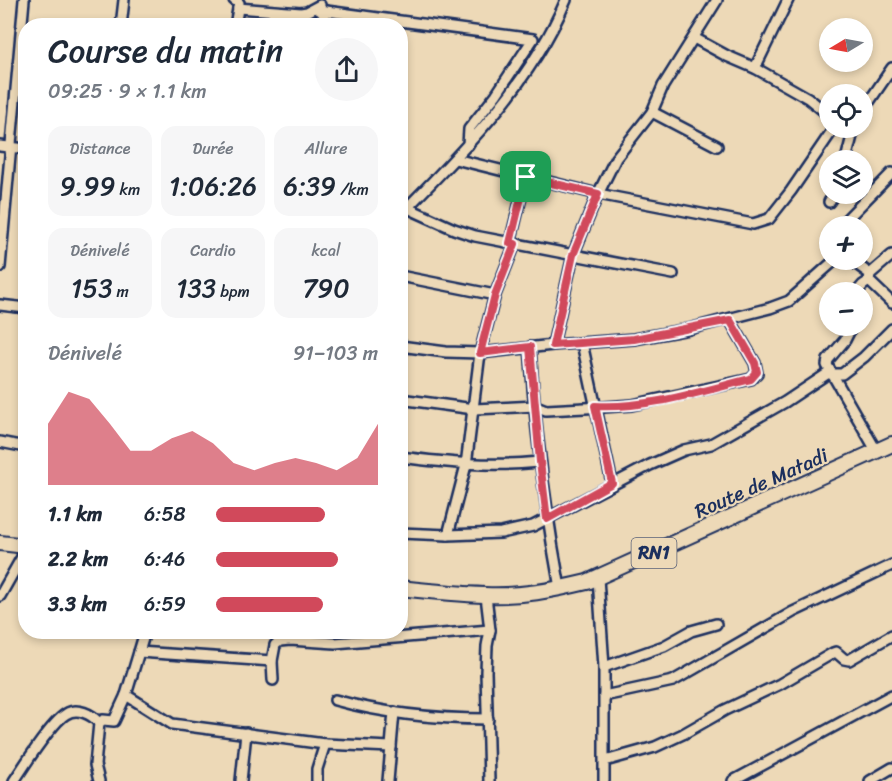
<!DOCTYPE html>
<html lang="fr">
<head>
<meta charset="utf-8">
<style>
  body { margin:0; font-family:Sriracha,sans-serif; background:#f6f6f7; color:#1f2937; height:100vh; display:flex; flex-direction:column; font-size:22px; white-space:nowrap }
  * { box-sizing:border-box; margin:0 }
  p { font-size:20px; color:#747a83 }
  .icon { flex:none; width:33px; height:33px; fill:none; stroke:currentColor; stroke-width:2; stroke-linecap:round; stroke-linejoin:round }
  .map { position:relative; flex:1; overflow:hidden }
  .sheet { position:absolute; left:18px; top:18px; width:390px; height:621px; display:flex; flex-direction:column; background:#fff; border-radius:24px; box-shadow:0 3px 9px #0003 }
  .sheet>* { flex:none }
  .needle { width:39px; rotate:260deg }
  .tools { position:absolute; left:819px; top:18px; display:grid; gap:12px }
  .tools a { display:grid; place-items:center; width:54px; height:54px; border-radius:50%; background:#fff; box-shadow:0 3px 9px #0003; font-size:30px }
  .pin { position:absolute; display:grid; place-items:center; width:51px; height:51px; color:#fff; margin:-26px; border-radius:12px; box-shadow:0 3px 9px #0006 }
  .round { display:grid; place-items:center; flex:none; width:63px; height:63px; border-radius:32px; background:#f6f6f7 }
  .summary { display:flex; align-items:center; justify-content:space-between; height:102px; padding:0 30px }
  h1 { font-size:33px; font-weight:600; line-height:45px }
  .stats { display:grid; grid-template-columns:repeat(3,1fr); gap:9px; height:102px; padding:6px 30px }
  .stats div { display:grid; align-content:center; border-radius:15px; background:#f6f6f7; text-align:center }
  .stats b { font-size:26px; font-weight:600 }
  .stats small { font-size:16px; font-weight:400 }
  .stats p { font-size:16px }
  .chart { height:168px; padding:12px 30px }
  .chart p { display:flex; justify-content:space-between }
  .chart svg { width:100%; height:108px; margin-top:6px; fill:#d1495b; opacity:.7 }
  ul { padding:0 30px; list-style:none; font-size:20px }
  li { display:grid; grid-template-columns:96px 72px 1fr; align-items:center; height:45px }
  li i { height:15px; border-radius:8px; background:#d1495b }
  .map>svg:first-child { display:block }
</style>
</head>
<body>
<div class="map">
<svg width="892" height="781" viewBox="0 0 892 781">
  <rect width="100%" height="100%" fill="#edd9b7"/>
  <filter id="ink" filterUnits="userSpaceOnUse"><feTurbulence type="fractalNoise" baseFrequency=".0167" numOctaves="2"/><feDisplacementMap in="SourceGraphic" scale="12" xChannelSelector="R" yChannelSelector="G"/><feConvolveMatrix kernelMatrix="1 2 1 2 8 2 1 2 1" color-interpolation-filters="sRGB"/></filter>
  <g filter="url(#ink)">
    <g fill="none" stroke-linecap="round" stroke-linejoin="round">
      <defs>
        <g id="minor">
          <path d="M234,0L239,3L235,26"/>
          <path d="M238,8L301,13L307,12L320,5"/>
          <path d="M320,8L329,26"/>
          <path d="M319,10L533,39L496,95L469,129L468,145"/>
          <path d="M121,26L124,0"/>
          <path d="M694,38L727,56L755,68L808,98L830,116"/>
          <path d="M755,68L788,0"/>
          <path d="M652,112L717,146"/>
          <path d="M862,112L892,68"/>
          <path d="M0,146L26,149"/>
          <path d="M455,159L598,194L753,224L769,219L791,191L834,128"/>
          <path d="M846,160L854,128"/>
          <path d="M400,198L412,210L454,229L475,236L673,274"/>
          <path d="M829,202L834,194"/>
          <path d="M400,215C464,150 530,85 566,0"/>
          <path d="M840,226L892,173"/>
          <path d="M510,243L526,177"/>
          <path d="M851,260L870,274"/>
          <path d="M0,267L24,0"/>
          <path d="M400,276L495,295"/>
          <path d="M869,281L892,303"/>
          <path d="M857,292L863,285L869,281L870,274L892,255"/>
          <path d="M0,305L26,308"/>
          <path d="M852,326L845,340L828,360L827,365L877,452"/>
          <path d="M582,343L612,483"/>
          <path d="M553,345L573,255L598,194L616,158L652,112L663,86L717,0"/>
          <path d="M400,346L446,352L480,353L553,345L634,339L689,329L770,308L789,301L835,260"/>
          <path d="M530,347C535,428 545,508 560,588"/>
          <path d="M400,399L474,409L536,406L546,410L604,407L632,405L751,379L757,373L755,363L730,320"/>
          <path d="M0,442L26,447"/>
          <path d="M400,457C448,463 492,467 540,462"/>
          <path d="M400,533L448,535L501,533L533,526L650,465L684,450L711,444L785,402L827,374H842L864,357L892,329"/>
          <path d="M448,535L466,465L480,353L495,295L515,244"/>
          <path d="M598,578L604,667V781"/>
          <path d="M0,596L26,550"/>
          <path d="M486,596L490,630L487,646L486,672L489,781"/>
          <path d="M139,652L272,661"/>
          <path d="M604,667L664,646L691,631L716,624"/>
          <path d="M273,680L272,661L275,645L280,641L290,640L335,643L490,630"/>
          <path d="M126,695L172,724L325,744"/>
          <path d="M604,696L673,681L793,612L892,565"/>
          <path d="M335,700C385,714 436,719 488,719"/>
          <path d="M605,761L655,747L683,734L725,710L780,684L833,653L836,652L844,659L849,660L892,635"/>
          <path d="M14,781C24,766 51,723 66,714C77,707 92,714 99,723L103,720L114,721L126,695L145,632"/>
          <path d="M99,781L95,765L99,723"/>
          <path d="M241,781L246,733"/>
          <path d="M317,781V769L325,744L391,747"/>
          <path d="M388,781L394,712"/>
          <path d="M733,781L892,695"/>
          <path d="M870,781L892,768"/>
        </g>
        <g id="highway">
          <path d="M0,543L26,546"/>
          <path d="M400,588C428,591 457,594 485,595C519,597 554,590 587,582L892,444"/>
        </g>
      </defs>
      <use href="#minor" stroke="#1b2f5e" stroke-width="14"/>
      <use href="#highway" stroke="#1b2f5e" stroke-width="18"/>
      <use href="#minor" stroke="#edd9b7" stroke-width="9"/>
      <use href="#highway" stroke="#edd9b7" stroke-width="14"/>
    </g>
  </g>
  <g fill="none" stroke-linecap="round" stroke-linejoin="round" filter="url(#ink)">
    <defs>
      <path id="route" d="M526,177L598,194L573,255L553,345L634,339L730,320L755,363L757,372L751,379C701,391 647,409 595,406L612,483L547,519L540,462L530,347L480,353L495,295L515,244L510,243Z"/>
    </defs>
    <use href="#route" stroke="#fff" stroke-width="12"/>
    <use href="#route" stroke="#d1495b" stroke-width="8"/>
  </g>
  <g text-anchor="middle" stroke-width="4.5" stroke-linejoin="round" paint-order="stroke">
    <rect fill="#edd9b7" stroke="#5a6279" stroke-width="1.5" x="631.5" y="538" width="45" height="30" rx="4.5"/>
    <g font-size="18" font-weight="bold" fill="#1b2f5e">
      <text x="654" y="559">RN1</text>
    </g>
    <g font-size="20" fill="#1b2f5e" stroke="#edd9b7">
      <text transform="translate(761 483) rotate(-24)" y="7">Route de Matadi</text>
    </g>
  </g>
</svg>
<div class="tools">
<a><svg class="needle" viewBox="-14 -14 28 28"><path d="M0-13l5 13h-10z" fill="#e53935"/><path d="M0 13l5-13h-10z" fill="#747a83"/></svg></a>
<a><svg class="icon" aria-label="locate" viewBox="0 0 24 24"><circle cx="12" cy="12" r="6"/><path d="M12 2v4M12 18v4M2 12h4M18 12h4"/></svg></a>
<a><svg class="icon" aria-label="layers" viewBox="0 0 24 24"><path d="M12 4l9 5-9 5-9-5zM3 14l9 5 9-5"/></svg></a>
<a>+</a>
<a>−</a>
</div>
<div class="pin" style="left:526px;top:177px;background:#1e9e55"><svg class="icon" aria-label="arrive" viewBox="0 0 24 24"><path d="M6 21V4h12l-3 4 3 4H6"/></svg></div>
<section class="sheet">
<div class="summary"><div><h1>Course du matin</h1><p>09:25 · 9 × 1.1 km</p></div><a class="round"><svg class="icon" aria-label="share" viewBox="0 0 24 24"><path d="M12 15V3M7 8l5-5 5 5M5 13v7h14v-7"/></svg></a></div>
<div class="stats">
<div><p>Distance</p><b>9.99<small> km</small></b></div>
<div><p>Durée</p><b>1:06:26</b></div>
<div><p>Allure</p><b>6:39<small> /km</small></b></div>
</div>
<div class="stats">
<div><p>Dénivelé</p><b>153<small> m</small></b></div>
<div><p>Cardio</p><b>133<small> bpm</small></b></div>
<div><p>kcal</p><b>790</b></div>
</div>
<div class="chart"><p><span>Dénivelé</span>91–103 m</p>
<svg viewBox="0 0 160 44" preserveAspectRatio="none"><path d="M0 44V19L10 6L20 9L30 19L40 30L50 30L60 25L70 22L80 27L90 35L100 38L110 35L120 33L130 35L140 38L150 33L160 19V44z"/></svg>
</div>
<ul>
<li><b>1.1 km</b>6:58<i style="width:67%"></i></li>
<li><b>2.2 km</b>6:46<i style="width:75%"></i></li>
<li><b>3.3 km</b>6:59<i style="width:66%"></i></li>
</ul>
</section>
</div>
</body>
</html>
